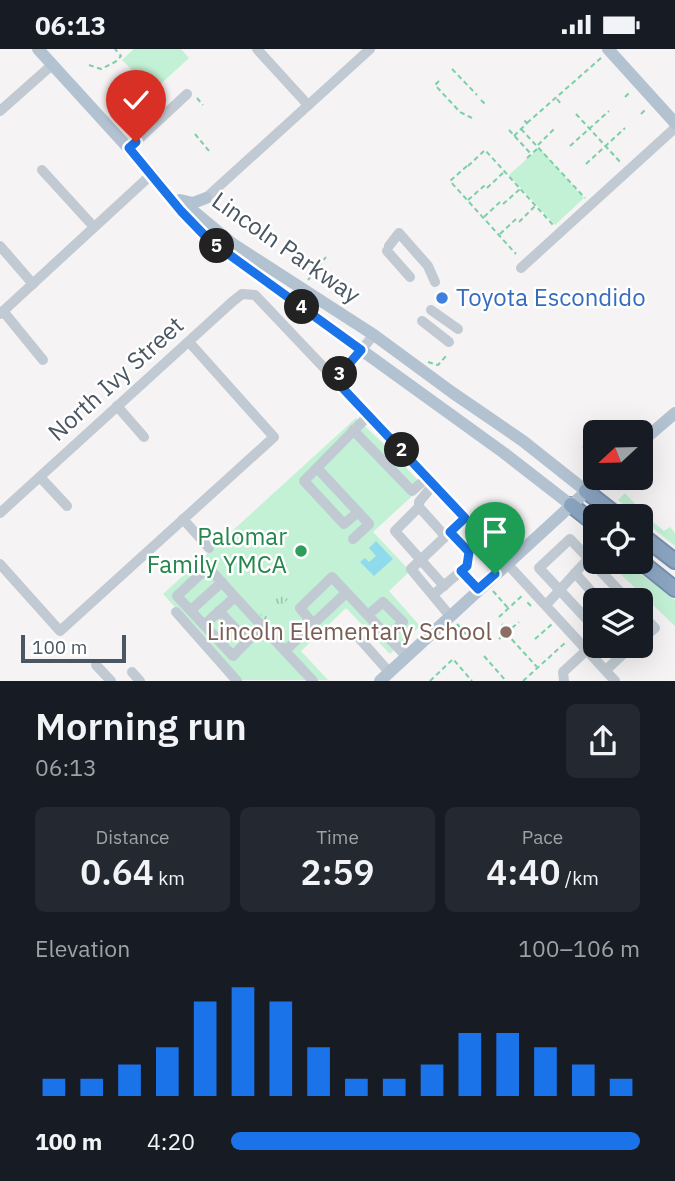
<!DOCTYPE html>
<html lang="en">
<head>
<meta charset="utf-8">
<style>
  body { margin:0; font-family:"IBM Plex Sans",sans-serif; background:#242831; color:#f1f3f6; height:100vh; display:flex; flex-direction:column; font-size:26px; white-space:nowrap }
  * { box-sizing:border-box; margin:0 }
  p { font-size:23px; color:#9ea1a6 }
  .icon { flex:none; width:38px; height:38px; fill:none; stroke:currentColor; stroke-width:2; stroke-linecap:round; stroke-linejoin:round }
  .map { position:relative; height:632px; overflow:hidden }
  .drawer { display:flex; flex-direction:column; background:#171b24; flex:1 }
  .drawer>* { flex:none }
  .needle { width:46px; rotate:248deg }
  .controls { position:absolute; left:583px; top:371px; display:grid; gap:14px }
  .controls a { display:grid; place-items:center; width:70px; height:70px; border-radius:10px; background:#171b24; box-shadow:0 7px 28px #0002; font-size:35px }
  .scale { position:absolute; left:21px; bottom:18px; width:105px; box-sizing:border-box; padding-left:7px; border:4px solid #4a5661; border-top:0; font-size:19px; line-height:24px; white-space:nowrap; color:#4a5661; -webkit-text-stroke:5px #fff; paint-order:stroke }
  .pin { position:absolute; display:grid; place-items:center; width:60px; height:60px; color:#fff; margin:-72px -30px; border-radius:50% 50% 50% 0; rotate:-45deg; box-shadow:0 0 7px #0007 }
  .pin .icon { rotate:45deg }
  .km { position:absolute; width:35px; height:35px; margin:-18px; border-radius:50%; background:#222; color:#fff; font-size:19px; line-height:35px; text-align:center }
  .round { display:grid; place-items:center; flex:none; width:74px; height:74px; border-radius:10px; background:#242831 }
  .headline { display:flex; align-items:center; justify-content:space-between; height:119px; padding:0 35px }
  h1 { font-size:38px; font-weight:600; line-height:52px }
  .figures { display:grid; grid-template-columns:repeat(3,1fr); gap:10px; height:119px; padding:7px 35px }
  .figures div { display:grid; align-content:center; border-radius:10px; background:#242831; text-align:center }
  .figures b { font-size:35px; font-weight:600 }
  .figures small { font-size:19px; font-weight:400 }
  .figures p { font-size:19px }
  .chart { height:196px; padding:14px 35px }
  .chart p { display:flex; justify-content:space-between }
  .chart svg { width:100%; height:126px; margin-top:7px; stroke:#1a73e8; stroke-width:6 }
  ul { padding:0 35px; list-style:none; font-size:23px }
  li { display:grid; grid-template-columns:112px 84px 1fr; align-items:center; height:52px }
  li i { height:18px; border-radius:9px; background:#1a73e8 }
  .status { display:flex; justify-content:space-between; align-items:center; height:49px; padding:0 35px; background:#171b24; direction:ltr }
  .status svg { height:19px; fill:currentColor }
  .map>svg:first-child { display:block }
</style>
</head>
<body>
<div class="status"><b>06:13</b><svg viewBox="0 0 49 12"><path d="M0 12V9h3v3zM5 12V6h3v6zM10 12V3h3v9zM15 12V0h3v12zM26 1h20v11H26zM47 4h2v5h-2z"/></svg></div>
<div class="map">
<svg width="675" height="632" viewBox="0 0 675 632">
  <defs>
    <pattern id="park-tufts" width="24" height="20" patternUnits="userSpaceOnUse" patternTransform="scale(1.75)"><rect width="24" height="20" fill="#c3f1d5"/><path d="M3 7l-1-3M5 7V3M7 7l1-3M15 17l-1-3M17 17v-4M19 17l1-3" fill="none" stroke="#a0c6b0"/></pattern>
  </defs>
  <rect width="100%" height="100%" fill="#f5f3f3"/>
  <g fill="#c3f1d5">
    <path d="M134,0H181L189,9L153,42L122,11Z"/>
    <path d="M539,99L584,149L555,176L509,126Z"/>
    <path d="M356,369L387,398L423,437L373,483L410,522L389,542L420,577L390,605L346,559L301,602L328,631H242L163,545Z"/>
    <path d="M625,444L647,468L664,482L670,478L675,484V497L618,451Z"/>
    <path d="M608,513H625L675,551V577Z"/>
  </g>
  <g fill="url(#park-tufts)">
    <path d="M277,496H285L290,502L289,508L285,512L287,517L282,521L275,519L265,527L256,521V515L265,506H273V500Z"/>
    <path d="M279,533L292,547L265,571L253,557Z"/>
  </g>
  <path fill="#90daee" d="M376,492L393,510L374,527L360,513L365,509L369,513L376,507L369,499Z"/>
  <g fill="none" stroke-linecap="round" stroke-linejoin="round">
    <defs>
      <g id="highway">
        <path d="M586,442L618,467"/>
        <path d="M571,456L595,475"/>
        <path d="M640,485L675,512"/>
        <path d="M640,512L675,540"/>
      </g>
    </defs>
    <use href="#highway" stroke="#7690ad" stroke-width="18"/>
    <g stroke="#7ad0a6" stroke-width="2" stroke-dasharray="5 3.5" stroke-linecap="butt">
      <path d="M89,16L101,20L115,13L121,7L115,0"/>
      <path d="M452,20L477,46"/>
      <path d="M439,32L435,36L460,63L472,69"/>
      <path d="M625,48L631,42"/>
      <path d="M197,49L203,56"/>
      <path d="M557,50L561,55"/>
      <path d="M481,51L486,56"/>
      <path d="M576,65L622,115"/>
      <path d="M641,65L647,59"/>
      <path d="M527,74L601,9"/>
      <path d="M521,80L585,149"/>
      <path d="M509,81L531,105"/>
      <path d="M195,85L209,102"/>
      <path d="M514,87L527,74L524,71"/>
      <path d="M538,96L554,80"/>
      <path d="M570,97L609,62"/>
      <path d="M527,109L537,100"/>
      <path d="M586,115L625,79"/>
      <path d="M467,117L450,132L516,205"/>
      <path d="M468,117L485,101L554,177"/>
      <path d="M487,139L504,123"/>
      <path d="M468,151L485,136"/>
      <path d="M503,155L520,140"/>
      <path d="M484,168L500,153"/>
      <path d="M519,173L535,157"/>
      <path d="M500,185L516,170"/>
      <path d="M308,231L326,208"/>
      <path d="M428,313L438,316L447,306"/>
      <path d="M583,397L595,411"/>
      <path d="M493,542L508,559"/>
      <path d="M531,557L528,554L531,552"/>
      <path d="M499,568L524,545"/>
      <path d="M457,575L471,591"/>
      <path d="M502,575L508,582"/>
      <path d="M506,584L537,618"/>
      <path d="M499,590L519,573"/>
      <path d="M535,590L552,575"/>
      <path d="M484,607L506,632"/>
      <path d="M430,632L453,610L472,632"/>
      <path d="M523,632L566,593"/>
    </g>
    <g stroke="#c1cad2" stroke-width="10">
      <path d="M257,0L308,56"/>
      <path d="M0,62L52,16"/>
      <path d="M129,99L187,45"/>
      <path d="M42,121L94,178"/>
      <path d="M206,149L370,0"/>
      <path d="M0,197L33,235"/>
      <path d="M389,197L399,184L428,217L435,233"/>
      <path d="M387,202L410,228"/>
      <path d="M521,219L675,79"/>
      <path d="M431,261L458,280"/>
      <path d="M3,262L43,311"/>
      <path d="M0,265L152,125"/>
      <path d="M422,272L449,293"/>
      <path d="M335,331L374,286"/>
      <path d="M117,357L144,388"/>
      <path d="M353,381L412,442L428,428"/>
      <path d="M317,419L358,463L344,475L304,432L369,366"/>
      <path d="M40,428L67,457"/>
      <path d="M434,435L419,453V458L445,487"/>
      <path d="M419,458L395,482L444,537"/>
      <path d="M0,464L232,253L242,245L255,246L420,420L615,632"/>
      <path d="M183,470L209,499"/>
      <path d="M450,483L469,503"/>
      <path d="M353,490L369,475L358,463"/>
      <path d="M0,515L60,582L274,388L189,293"/>
      <path d="M461,522L478,540"/>
      <path d="M575,524L599,551"/>
      <path d="M433,546L467,517L469,503L484,489"/>
      <path d="M546,556L588,510"/>
      <path d="M191,561L222,533"/>
      <path d="M219,562L247,592"/>
      <path d="M176,563L237,632"/>
      <path d="M640,564L655,579L640,591"/>
      <path d="M368,566L383,553L403,573L388,588"/>
      <path d="M450,567L411,520L465,469"/>
      <path d="M313,575L346,544"/>
      <path d="M204,576L235,548"/>
      <path d="M262,577L233,607L177,547L208,518C233,546 259,574 285,602"/>
      <path d="M595,579L539,519L570,490L628,551"/>
      <path d="M352,581L389,623"/>
      <path d="M612,597L621,607L633,597"/>
      <path d="M96,616L111,632"/>
      <path d="M606,621L621,607"/>
      <path d="M132,623L140,632"/>
      <path d="M313,632L285,602L313,575L300,559L332,528L406,607"/>
      <path d="M564,632L563,623L587,601"/>
    </g>
    <g stroke="#b3c2d1" stroke-width="12">
      <path d="M38,0L152,125L181,162L209,191L504,404L571,456"/>
      <path d="M608,0L675,74"/>
      <path d="M180,151L193,154L206,149"/>
      <path d="M185,155L233,195L374,286L453,344L523,392L586,442"/>
      <path d="M640,394L675,364"/>
      <path d="M380,632L601,429"/>
    </g>
    <use href="#highway" stroke="#8ba5c1" stroke-width="14"/>
  </g>
  <g fill="none" stroke-linecap="round" stroke-linejoin="round">
    <defs>
      <path id="route" d="M136,93L129,99L181,162L209,191L361,301L335,331L465,469L450,483L469,503L467,517L461,522L478,540L495,525"/>
    </defs>
    <use href="#route" stroke="#fff" stroke-width="14"/>
    <use href="#route" stroke="#1a73e8" stroke-width="9"/>
  </g>
  <circle fill="#3f7fe0" stroke="#fff" stroke-width="2.5" cx="442" cy="249" r="7"/>
  <circle fill="#2e9e5b" stroke="#fff" stroke-width="2.5" cx="301" cy="502" r="7"/>
  <circle fill="#8d6e63" stroke="#fff" stroke-width="2.5" cx="506" cy="583" r="7"/>
  <g text-anchor="middle" stroke-width="5" stroke-linejoin="round" paint-order="stroke">
    <g font-size="24" fill="#4a5661" stroke="#fff">
      <text transform="translate(286 199) rotate(35)" y="8">Lincoln Parkway</text>
      <text transform="translate(116 330) rotate(-42)" y="8">North Ivy Street</text>
    </g>
    <g font-size="24" fill="#366cbe" stroke="#fff" text-anchor="start">
      <text x="456" y="257">Toyota Escondido</text>
    </g>
    <g font-size="24" fill="#27864d" stroke="#fff" text-anchor="end">
      <text x="287" y="496">Palomar<tspan x="287" dy="28">Family YMCA</tspan></text>
    </g>
    <g font-size="24" fill="#785e54" stroke="#fff" text-anchor="end">
      <text x="492" y="591">Lincoln Elementary School</text>
    </g>
  </g>
</svg>
<div class="controls">
<a><svg class="needle" viewBox="-14 -14 28 28"><path d="M0-13l5 13h-10z" fill="#e53935"/><path d="M0 13l5-13h-10z" fill="#9ea1a6"/></svg></a>
<a><svg class="icon" aria-label="locate" viewBox="0 0 24 24"><circle cx="12" cy="12" r="6"/><path d="M12 2v4M12 18v4M2 12h4M18 12h4"/></svg></a>
<a><svg class="icon" aria-label="layers" viewBox="0 0 24 24"><path d="M12 4l9 5-9 5-9-5zM3 14l9 5 9-5"/></svg></a>
</div>
<div class="scale">100 m</div>
<div class="pin" style="left:495px;top:525px;background:#1e9e55"><svg class="icon" aria-label="arrive" viewBox="0 0 24 24"><path d="M6 21V4h12l-3 4 3 4H6"/></svg></div>
<div class="pin" style="left:136px;top:93px;background:#d93025"><svg class="icon" aria-label="check" viewBox="0 0 24 24"><path d="M5 12l5 5 9-10"/></svg></div>
<b class="km" style="left:402px;top:401px">2</b>
<b class="km" style="left:340px;top:325px">3</b>
<b class="km" style="left:302px;top:258px">4</b>
<b class="km" style="left:217px;top:197px">5</b>
</div>
<section class="drawer">
<div class="headline"><div><h1>Morning run</h1><p>06:13</p></div><a class="round"><svg class="icon" aria-label="share" viewBox="0 0 24 24"><path d="M12 15V3M7 8l5-5 5 5M5 13v7h14v-7"/></svg></a></div>
<div class="figures">
<div><p>Distance</p><b>0.64<small> km</small></b></div>
<div><p>Time</p><b>2:59</b></div>
<div><p>Pace</p><b>4:40<small> /km</small></b></div>
</div>
<div class="chart"><p><span>Elevation</span>100–106 m</p>
<svg viewBox="0 0 160 44" preserveAspectRatio="none"><path d="M5 44V38M15 44V38M25 44V33M35 44V27M45 44V11M55 44V6M65 44V11M75 44V27M85 44V38M95 44V38M105 44V33M115 44V22M125 44V22M135 44V27M145 44V33M155 44V38"/></svg>
</div>
<ul>
<li><b>100 m</b>4:20<i style="width:100%"></i></li>
</ul>
</section>
</body>
</html>
